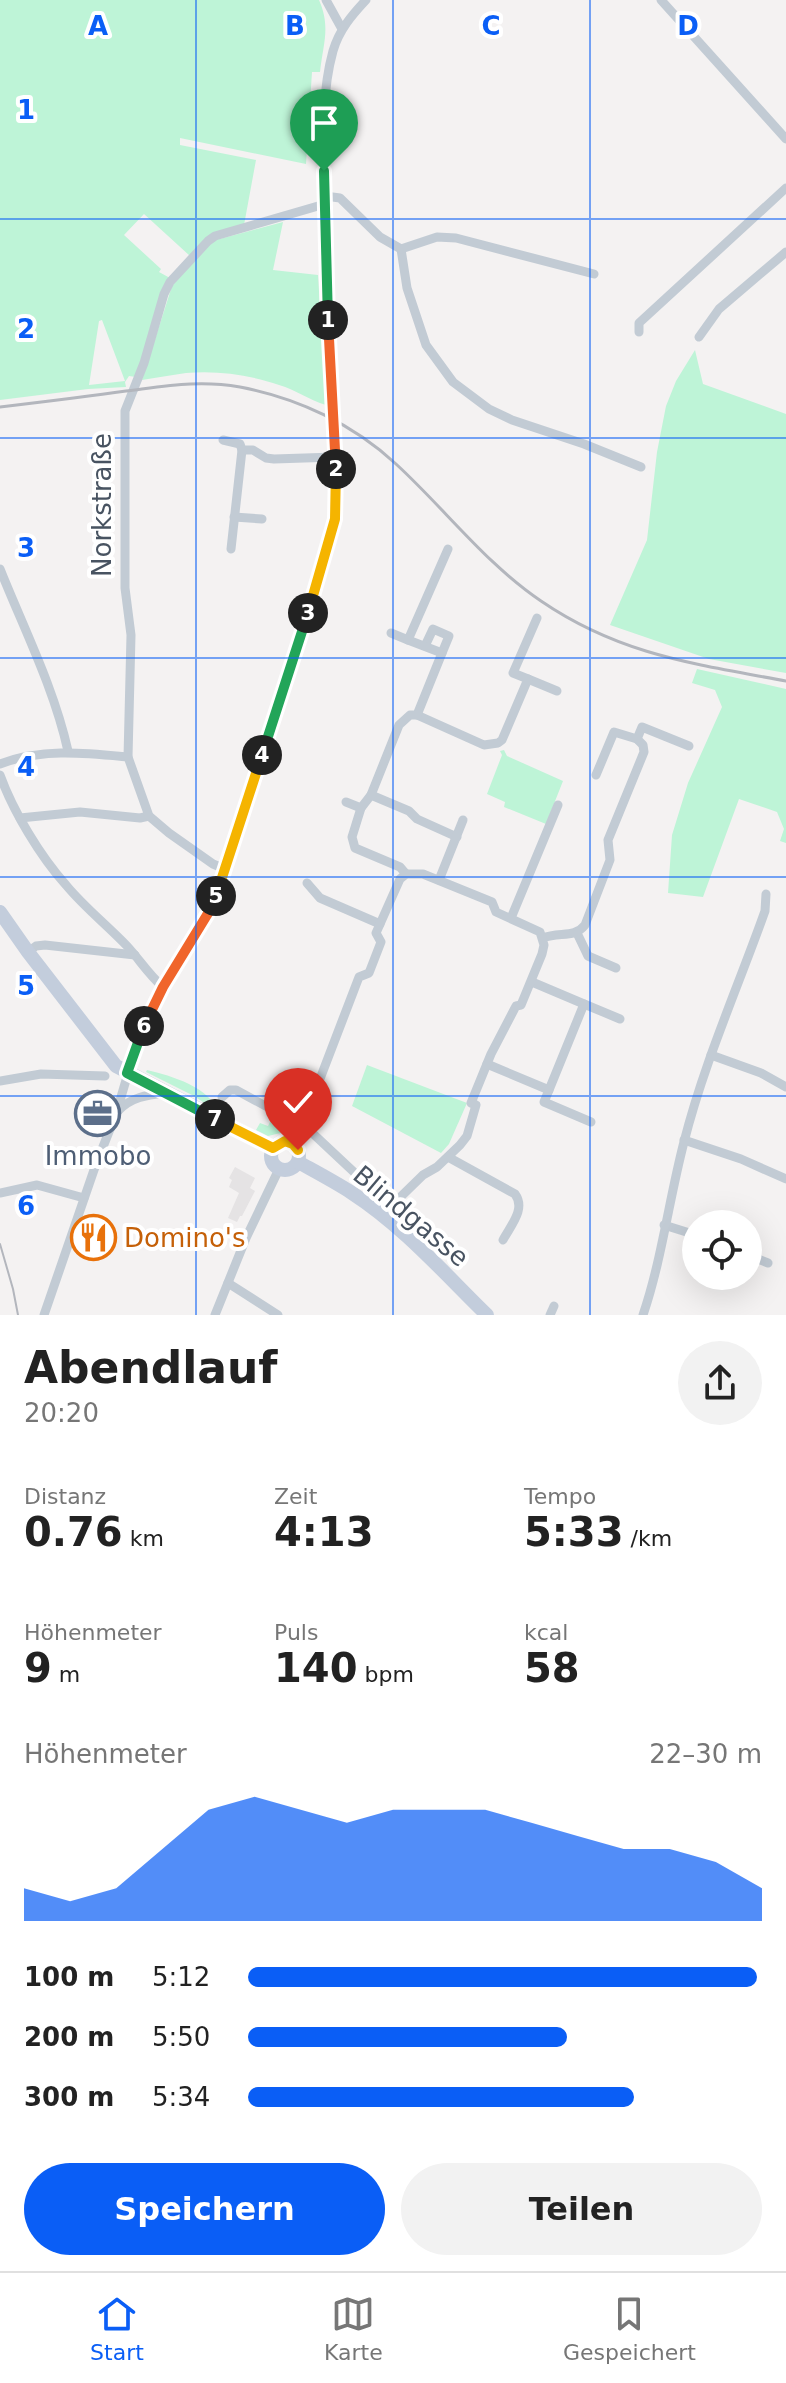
<!DOCTYPE html>
<html lang="de">
<head>
<meta charset="utf-8">
<style>
  body { margin:0; font-family:"DejaVu Sans",sans-serif; background:#f2f2f2; color:#222; height:100vh; display:flex; flex-direction:column; font-size:30px; white-space:nowrap }
  * { box-sizing:border-box; margin:0 }
  p { font-size:26px; color:#767676 }
  .icon { flex:none; width:44px; height:44px; fill:none; stroke:currentColor; stroke-width:2; stroke-linecap:round; stroke-linejoin:round }
  .map { position:relative; height:1315px; overflow:hidden }
  .panel { display:flex; flex-direction:column; background:#fff; flex:1 }
  .panel>* { flex:none }
  .fabs { position:absolute; left:682px; top:1210px; display:grid; gap:16px }
  .fabs a { display:grid; place-items:center; width:80px; height:80px; border-radius:50%; background:#fff; box-shadow:0 8px 32px #0002; font-size:40px }
  .pin { position:absolute; display:grid; place-items:center; width:68px; height:68px; color:#fff; margin:-82px -34px; border-radius:50% 50% 50% 0; rotate:-45deg; box-shadow:0 0 8px #0007 }
  .pin .icon { rotate:45deg }
  .km { position:absolute; width:40px; height:40px; margin:-20px; border-radius:50%; background:#222; color:#fff; font-size:22px; line-height:40px; text-align:center }
  .round { display:grid; place-items:center; flex:none; width:84px; height:84px; border-radius:42px; background:#f2f2f2 }
  .head { display:flex; align-items:center; justify-content:space-between; height:136px; padding:0 24px }
  h1 { font-size:44px; font-weight:600; line-height:60px }
  .figures { display:grid; grid-template-columns:repeat(3,1fr); gap:12px; height:136px; padding:8px 24px }
  .figures div { display:grid; align-content:center }
  .figures b { font-size:40px; font-weight:600 }
  .figures small { font-size:22px; font-weight:400 }
  .figures p { font-size:22px }
  .chart { height:224px; padding:16px 24px }
  .chart p { display:flex; justify-content:space-between }
  .chart svg { width:100%; height:144px; margin-top:8px; fill:#0a5ef6; opacity:.7 }
  .action { display:flex; gap:16px; margin-top:auto; padding:16px 24px }
  .action a { flex:1; height:92px; border-radius:48px; background:#0a5ef6; color:#fff; font-size:32px; font-weight:600; line-height:92px; text-align:center }
  .action a+a { background:#f2f2f2; color:#222 }
  ul { padding:0 24px; list-style:none; font-size:26px }
  li { display:grid; grid-template-columns:128px 96px 1fr; align-items:center; height:60px }
  li i { height:20px; border-radius:10px; background:#0a5ef6 }
  .tabs { display:flex; justify-content:space-around; align-items:center; height:112px; border-top:2px solid #e0e0e0; background:#fff; font-size:22px; color:#767676 }
  .tabs a { display:grid; justify-items:center; gap:4px }
  .tabs .active { color:#0a5ef6 }
  .map>svg:first-child { display:block }
</style>
</head>
<body>
<div class="map">
<svg width="786" height="1315" viewBox="0 0 786 1315">
  <rect width="100%" height="100%" fill="#f4f2f2"/>
  <path fill="#e5e3e4" d="M235,1167L255,1178L250,1188L255,1191L242,1216H240L237,1222L228,1218L239,1193L229,1187L232,1180L229,1178Z"/>
  <g fill="#bef4d7" fill-rule="evenodd">
    <path d="M0,0H319C331,27 323,44 320,72H312L306,164L180,138V145L256,160L244,225L190,256L144,214L124,235L161,269L159,272L170,278L136,377L129,376L125,382L126,387L88,389L0,400ZM102,320L125,381L89,385L99,321Z"/>
    <path d="M283,222L273,270L318,275L326,405C309,400 296,390 279,385C250,375 217,370 186,373C171,375 156,378 142,380L172,286L212,241Z"/>
    <path d="M695,350L703,384L786,414V673L709,659L610,625L647,540L657,452L666,406L676,381Z"/>
    <path d="M697,669L786,689V843L780,841L784,829L777,812L739,799L703,897L668,893L672,835L688,783L722,707L715,690L692,683Z"/>
    <path d="M504,750L507,756L563,781L546,824L504,807L505,802L487,794L502,755L500,751Z"/>
    <path d="M367,1065L467,1103L449,1144L441,1153L352,1106Z"/>
    <path d="M147,1070C172,1076 210,1087 219,1113L194,1096L146,1072Z"/>
    <path d="M274,1114L291,1125L289,1131L268,1136L256,1130L260,1123L268,1126Z"/>
  </g>
  <g fill="none" stroke-linecap="round" stroke-linejoin="round">
    <g stroke="#c2cbd4" stroke-width="9">
      <path d="M326,0L342,29"/>
      <path d="M661,0L786,139"/>
      <path d="M325,196L340,198L380,237L401,249L407,288L426,345L453,382L489,409L512,420L584,444L641,467"/>
      <path d="M401,249L437,237L456,238L594,274"/>
      <path d="M639,332V323L786,188"/>
      <path d="M699,337L719,309L786,252"/>
      <path d="M223,440L240,444L242,450H253L266,458L274,459L335,457"/>
      <path d="M234,517L262,519"/>
      <path d="M231,549L242,450"/>
      <path d="M0,569C24,629 54,688 68,751"/>
      <path d="M391,633L408,640"/>
      <path d="M425,646L433,629L449,636L442,653"/>
      <path d="M528,679L557,691"/>
      <path d="M417,715L484,745L498,743L502,740L528,679L513,673L537,618"/>
      <path d="M637,739L642,727L689,746"/>
      <path d="M0,764C42,748 85,753 128,757"/>
      <path d="M0,775C13,811 40,856 66,885C84,907 107,925 127,946C140,960 148,974 163,987"/>
      <path d="M371,795L409,811L417,819L457,837"/>
      <path d="M346,802L361,808"/>
      <path d="M20,818L80,812L140,818L149,816"/>
      <path d="M225,869L213,864L169,833L149,816L128,757L131,635L125,588V411L144,363L164,294L170,282L208,241L215,236L325,204"/>
      <path d="M406,874L400,867L355,848L352,837L361,808L371,795L399,725L410,715H417L442,653L408,640L448,549"/>
      <path d="M439,880L463,820"/>
      <path d="M307,883L320,898L380,924"/>
      <path d="M511,918L558,805"/>
      <path d="M577,933L588,956L616,968"/>
      <path d="M543,938C559,931 574,939 585,925L610,860L608,840L644,752L643,745L637,739L614,732L596,775"/>
      <path d="M28,952L36,946L45,945L135,955"/>
      <path d="M584,1004L620,1019"/>
      <path d="M711,1055L761,1073L786,1087"/>
      <path d="M487,1064L549,1090L584,1004L532,982"/>
      <path d="M0,1081L41,1074L105,1076"/>
      <path d="M549,1090L544,1102L591,1122"/>
      <path d="M222,1097L230,1090H236L308,1129L372,1189"/>
      <path d="M118,1111C131,1097 147,1095 165,1093"/>
      <path d="M684,1140L741,1159L786,1179"/>
      <path d="M293,1144L310,1105L359,977L369,973L381,942L376,933L400,879L406,874H423L492,902L496,912L540,932L544,945L542,954L521,1005L516,1006L491,1054L471,1103L476,1105L467,1136L460,1145L437,1167L423,1175L381,1216"/>
      <path d="M448,1157L515,1194C526,1209 511,1225 503,1240"/>
      <path d="M0,1193L37,1185L84,1198"/>
      <path d="M664,1225L696,1235"/>
      <path d="M748,1255L768,1263"/>
      <path d="M228,1283L278,1315"/>
      <path d="M44,1315L95,1167L116,1114L134,1053L145,1024L163,987L214,900L331,539L337,504C334,401 326,300 325,197C324,148 320,98 333,51C339,30 352,15 366,0"/>
      <path d="M215,1315L246,1238L279,1169"/>
      <path d="M550,1315L554,1306"/>
      <path d="M643,1315C662,1259 669,1199 684,1142C704,1063 738,987 765,911L766,894"/>
    </g>
    <g stroke="#c3cddc" stroke-width="14">
      <path d="M0,912L28,952L116,1066L273,1148"/>
      <circle cx="285" cy="1156" r="14"/>
      <path d="M298,1162C316,1172 335,1182 352,1193C403,1226 444,1273 487,1315"/>
    </g>
    <path stroke="#b3b6bd" stroke-width="2" d="M0,1244L13,1289L18,1315"/>
    <path stroke="#b3b6bd" stroke-width="3" d="M0,407C42,402 84,397 126,391C167,386 199,380 240,387C298,398 353,424 396,464C445,509 485,563 541,601C620,655 695,664 786,681"/>
  </g>
  <g fill="none" stroke-linecap="round" stroke-linejoin="round">
    <defs>
      <path id="split-1" d="M324,171L328,320"/>
      <path id="split-2" d="M328,320L336,469"/>
      <path id="split-3" d="M308,613L335,519L336,469"/>
      <path id="split-4" d="M262,755L308,613"/>
      <path id="split-5" d="M216,896L262,755"/>
      <path id="split-6" d="M144,1026L163,987L207,915L216,896"/>
      <path id="split-7" d="M144,1026L127,1073L215,1119"/>
      <path id="split-8" d="M215,1119L273,1148L285,1141L293,1144L298,1150"/>
    </defs>
    <use href="#split-1" stroke="#fff" stroke-width="16"/>
    <use href="#split-2" stroke="#fff" stroke-width="16"/>
    <use href="#split-3" stroke="#fff" stroke-width="16"/>
    <use href="#split-4" stroke="#fff" stroke-width="16"/>
    <use href="#split-5" stroke="#fff" stroke-width="16"/>
    <use href="#split-6" stroke="#fff" stroke-width="16"/>
    <use href="#split-7" stroke="#fff" stroke-width="16"/>
    <use href="#split-8" stroke="#fff" stroke-width="16"/>
    <use href="#split-1" stroke="#22a559" stroke-width="10"/>
    <use href="#split-2" stroke="#f0652b" stroke-width="10"/>
    <use href="#split-3" stroke="#f5b400" stroke-width="10"/>
    <use href="#split-4" stroke="#22a559" stroke-width="10"/>
    <use href="#split-5" stroke="#f5b400" stroke-width="10"/>
    <use href="#split-6" stroke="#f0652b" stroke-width="10"/>
    <use href="#split-7" stroke="#22a559" stroke-width="10"/>
    <use href="#split-8" stroke="#f5b400" stroke-width="10"/>
  </g>
  <path fill="none" stroke="#0a5ef6" stroke-width="2" stroke-opacity="0.55" d="M196,0V1315M393,0V1315M590,0V1315M0,219H786M0,438H786M0,658H786M0,877H786M0,1096H786"/>
  <defs>
    <symbol id="office-ring" viewBox="-11 -11 22 22"><circle r="9.5" fill="#fff" stroke="#5c6f8a" stroke-width="1.5"/><path d="M-6-3h4V-5.5h4V-3h4V5H-6ZM-1-4.5V-3h2v-1.5ZM-6 0V1H6V0Z" fill="#5c6f8a"/></symbol>
    <symbol id="restaurant-ring" viewBox="-11 -11 22 22"><circle r="9.5" fill="#fff" stroke="#e8710a" stroke-width="1.5"/><path d="M-5-6h1v4h1v-4h1v4h1v-4h1v5L-1.5 .5V6h-2V.5L-5-1ZM5-6V6H3V1.5H1.5Q1.5-4 5-6Z" fill="#e8710a"/></symbol>
  </defs>
  <g fill-rule="evenodd">
    <use href="#office-ring" x="72" y="1088" width="51" height="51"/>
    <use href="#restaurant-ring" x="68" y="1212" width="51" height="51"/>
  </g>
  <g text-anchor="middle" stroke-width="8" stroke-linejoin="round" paint-order="stroke">
    <g font-size="26" fill="#485361" stroke="#fff">
      <text transform="translate(102 505) rotate(-90)" y="9">Norkstraße</text>
      <text transform="translate(411 1216) rotate(40)" y="9">Blindgasse</text>
    </g>
    <g font-size="26" fill="#4e5e75" stroke="#fff">
      <text x="98" y="1165">Immobo</text>
    </g>
    <g font-size="26" fill="#c56008" stroke="#fff" text-anchor="start">
      <text x="124" y="1247">Domino's</text>
    </g>
  </g>
  <g font-size="26" text-anchor="middle" font-weight="bold" fill="#0a5ef6" stroke="#fff" stroke-width="8" stroke-linejoin="round" paint-order="stroke">
    <text x="98" y="35">A</text>
    <text x="295" y="35">B</text>
    <text x="491" y="35">C</text>
    <text x="688" y="35">D</text>
    <text x="26" y="119">1</text>
    <text x="26" y="338">2</text>
    <text x="26" y="557">3</text>
    <text x="26" y="776">4</text>
    <text x="26" y="995">5</text>
    <text x="26" y="1215">6</text>
  </g>
</svg>
<div class="fabs">
<a><svg class="icon" aria-label="locate" viewBox="0 0 24 24"><circle cx="12" cy="12" r="6"/><path d="M12 2v4M12 18v4M2 12h4M18 12h4"/></svg></a>
</div>
<div class="pin" style="left:324px;top:171px;background:#1e9e55"><svg class="icon" aria-label="arrive" viewBox="0 0 24 24"><path d="M6 21V4h12l-3 4 3 4H6"/></svg></div>
<div class="pin" style="left:298px;top:1150px;background:#d93025"><svg class="icon" aria-label="check" viewBox="0 0 24 24"><path d="M5 12l5 5 9-10"/></svg></div>
<b class="km" style="left:328px;top:320px">1</b>
<b class="km" style="left:336px;top:469px">2</b>
<b class="km" style="left:308px;top:613px">3</b>
<b class="km" style="left:262px;top:755px">4</b>
<b class="km" style="left:216px;top:896px">5</b>
<b class="km" style="left:144px;top:1026px">6</b>
<b class="km" style="left:215px;top:1119px">7</b>
</div>
<section class="panel">
<div class="head"><div><h1>Abendlauf</h1><p>20:20</p></div><a class="round"><svg class="icon" aria-label="share" viewBox="0 0 24 24"><path d="M12 15V3M7 8l5-5 5 5M5 13v7h14v-7"/></svg></a></div>
<div class="figures">
<div><p>Distanz</p><b>0.76<small> km</small></b></div>
<div><p>Zeit</p><b>4:13</b></div>
<div><p>Tempo</p><b>5:33<small> /km</small></b></div>
</div>
<div class="figures">
<div><p>Höhenmeter</p><b>9<small> m</small></b></div>
<div><p>Puls</p><b>140<small> bpm</small></b></div>
<div><p>kcal</p><b>58</b></div>
</div>
<div class="chart"><p><span>Höhenmeter</span>22–30 m</p>
<svg viewBox="0 0 160 44" preserveAspectRatio="none"><path d="M0 44V34L10 38L20 34L30 22L40 10L50 6L60 10L70 14L80 10L90 10L100 10L110 14L120 18L130 22L140 22L150 26L160 34V44z"/></svg>
</div>
<ul>
<li><b>100 m</b>5:12<i style="width:99%"></i></li>
<li><b>200 m</b>5:50<i style="width:62%"></i></li>
<li><b>300 m</b>5:34<i style="width:75%"></i></li>
</ul>
<div class="action"><a>Speichern</a><a>Teilen</a></div>
</section>
<nav class="tabs">
<a class="active"><svg class="icon" aria-label="home" viewBox="0 0 24 24"><path d="M3 11l9-7 9 7M6 9v11h12V9"/></svg>Start</a>
<a><svg class="icon" aria-label="map" viewBox="0 0 24 24"><path d="M3 6l6-2 6 2 6-2v14l-6 2-6-2-6 2zM9 4v14M15 6v14"/></svg>Karte</a>
<a><svg class="icon" aria-label="saved" viewBox="0 0 24 24"><path d="M7 4h10v16l-5-4-5 4z"/></svg>Gespeichert</a>
</nav>
</body>
</html>
